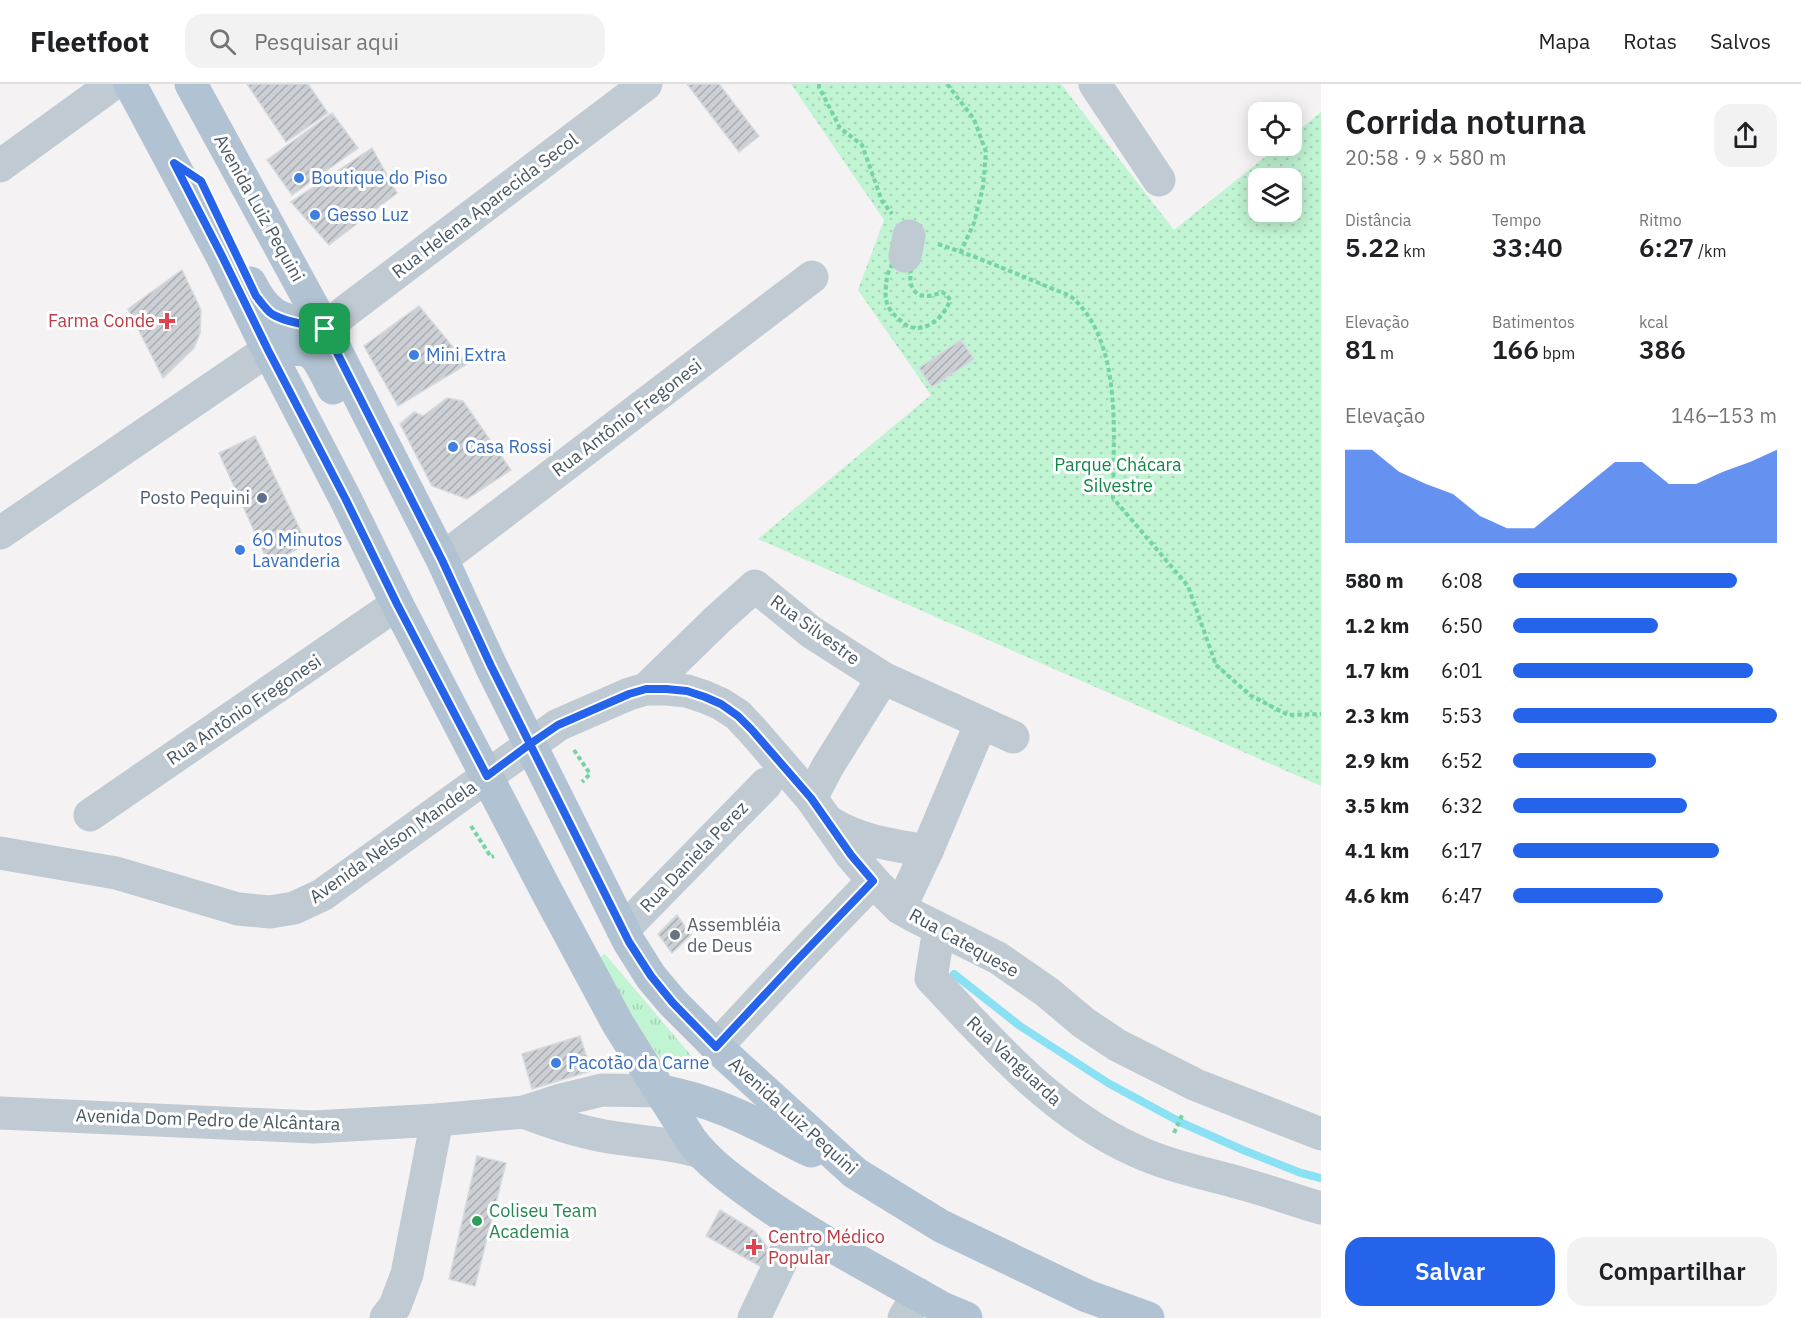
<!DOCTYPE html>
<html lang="pt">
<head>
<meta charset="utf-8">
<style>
  body { margin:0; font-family:"IBM Plex Sans",sans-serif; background:#f2f2f2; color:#202124; height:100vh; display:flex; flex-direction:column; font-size:22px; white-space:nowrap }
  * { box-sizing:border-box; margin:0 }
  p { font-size:20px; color:#757577 }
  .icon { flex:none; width:33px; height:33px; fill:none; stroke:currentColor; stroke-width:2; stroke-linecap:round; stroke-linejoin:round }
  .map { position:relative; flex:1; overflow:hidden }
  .sheet { display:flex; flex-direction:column; background:#fff; width:480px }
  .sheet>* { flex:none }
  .fabs { position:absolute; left:1248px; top:18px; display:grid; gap:12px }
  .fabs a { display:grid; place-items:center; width:54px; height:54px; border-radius:12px; background:#fff; box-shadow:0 3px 15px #0003; font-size:30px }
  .pin { position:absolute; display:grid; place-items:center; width:51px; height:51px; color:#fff; margin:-26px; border-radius:12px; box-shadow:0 3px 9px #0006 }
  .round { display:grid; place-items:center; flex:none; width:63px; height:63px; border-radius:18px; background:#f2f2f2 }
  .overview { display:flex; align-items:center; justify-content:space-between; height:102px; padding:0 24px }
  h1 { font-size:33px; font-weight:600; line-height:45px }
  .stats { display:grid; grid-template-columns:repeat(3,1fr); gap:9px; height:102px; padding:6px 24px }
  .stats div { display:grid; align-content:center }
  .stats b { font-size:26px; font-weight:600 }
  .stats small { font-size:16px; font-weight:400 }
  .stats p { font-size:16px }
  .chart { height:168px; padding:12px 24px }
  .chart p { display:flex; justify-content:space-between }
  .chart svg { width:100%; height:108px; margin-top:6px; fill:#2563eb; opacity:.7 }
  .primary-button { display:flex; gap:12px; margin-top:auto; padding:12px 24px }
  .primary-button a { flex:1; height:69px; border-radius:18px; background:#2563eb; color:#fff; font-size:24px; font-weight:600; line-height:69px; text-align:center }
  .primary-button a+a { background:#f2f2f2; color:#202124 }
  ul { padding:0 24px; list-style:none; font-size:20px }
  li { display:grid; grid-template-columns:96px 72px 1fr; align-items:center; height:45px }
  li i { height:15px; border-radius:8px; background:#2563eb }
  header { display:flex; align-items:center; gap:36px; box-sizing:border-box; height:84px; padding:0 30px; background:#fff; border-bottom:2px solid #e0e0e0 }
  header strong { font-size:28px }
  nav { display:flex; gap:33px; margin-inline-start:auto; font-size:21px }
  .search { width:420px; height:54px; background:#f2f2f2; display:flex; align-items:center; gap:15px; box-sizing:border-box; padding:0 21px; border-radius:18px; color:#757577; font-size:22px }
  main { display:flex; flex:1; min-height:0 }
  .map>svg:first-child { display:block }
</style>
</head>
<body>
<header>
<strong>Fleetfoot</strong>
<div class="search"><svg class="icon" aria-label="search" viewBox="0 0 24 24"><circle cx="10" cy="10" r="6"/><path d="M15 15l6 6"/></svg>Pesquisar aqui</div>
<nav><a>Mapa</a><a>Rotas</a><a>Salvos</a></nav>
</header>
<main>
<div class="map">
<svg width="1321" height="1234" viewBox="0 0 1321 1234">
  <defs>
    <pattern id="grass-tufts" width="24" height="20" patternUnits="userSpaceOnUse" patternTransform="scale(1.5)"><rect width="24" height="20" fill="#c0f4d2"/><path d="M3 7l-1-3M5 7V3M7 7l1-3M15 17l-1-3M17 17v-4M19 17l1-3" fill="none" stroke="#a6d3b7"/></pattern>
    <pattern id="park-dots" width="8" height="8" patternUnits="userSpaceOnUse" patternTransform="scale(1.5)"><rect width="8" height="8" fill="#c0f4d2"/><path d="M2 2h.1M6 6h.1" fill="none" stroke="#a6d3b7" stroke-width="1.8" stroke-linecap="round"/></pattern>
    <pattern id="building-hatch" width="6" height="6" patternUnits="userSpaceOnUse" patternTransform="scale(1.5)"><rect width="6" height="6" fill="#ccd0d5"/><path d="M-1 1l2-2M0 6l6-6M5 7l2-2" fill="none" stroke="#a8acb0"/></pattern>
  </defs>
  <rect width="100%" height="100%" fill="#f5f2f3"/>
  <path fill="url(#grass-tufts)" d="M605,870L700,982L660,974L595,876Z"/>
  <path fill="url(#park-dots)" fill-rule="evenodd" d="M791,0H1061L1174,146L1279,62H1292V52L1321,28V702L758,455L931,311L858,206L884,136ZM1258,94H1292V128H1258Z"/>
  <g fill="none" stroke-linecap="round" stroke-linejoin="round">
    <path stroke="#8ae1f4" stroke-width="8" d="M954,890L1020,942L1108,999L1182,1039L1243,1066L1301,1089L1321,1094"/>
  </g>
  <g fill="url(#building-hatch)" stroke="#d6d9de" stroke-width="1.5">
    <path d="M247,0H308L328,29L286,58Z"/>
    <path d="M687,0H719L759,52L739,68Z"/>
    <path d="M332,29L358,64L292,111L267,76Z"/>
    <path d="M372,64L397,109L329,161L291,118Z"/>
    <path d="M182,186L201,226L200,249L194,264L163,294L128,225Z"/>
    <path d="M419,222L467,280L398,322L364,262Z"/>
    <path d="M961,256L974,275L932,303L919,284Z"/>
    <path d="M447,314L463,317L511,386L467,415L432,402L400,340L414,328L423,332Z"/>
    <path d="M255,352L307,460L269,480L219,369Z"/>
    <path d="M677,831L691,851L672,869L658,850Z"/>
    <path d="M580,952L591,987L532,1005L522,970Z"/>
    <path d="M477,1072L506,1079L475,1202L449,1195Z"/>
    <path d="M720,1126L755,1147L770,1167L763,1184L706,1152Z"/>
  </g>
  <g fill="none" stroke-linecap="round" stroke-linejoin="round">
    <g stroke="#74d5a2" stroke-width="4" stroke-dasharray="4.5 3" stroke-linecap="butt">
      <path d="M819,0V3L840,44L862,61L882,117L892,130"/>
      <path d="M947,0L974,35L986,68L983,103L974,139L961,167"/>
      <path d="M938,160C975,172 1010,187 1046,202C1054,206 1068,209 1075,216C1123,263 1113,352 1113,414L1188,502L1216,581L1250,611L1288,631L1321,630"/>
      <path d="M900,172L910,173L913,178C905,203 915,220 942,208L947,211L950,216C945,232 928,248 910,243C906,242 901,237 899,235C892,229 887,223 886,215C885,210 886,205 886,201C887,189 891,179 900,172Z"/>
      <path d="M574,666L590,690L582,698"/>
      <path d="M471,742L491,773L494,772"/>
      <path d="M1174,1049L1183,1029"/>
    </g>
    <g stroke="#c0cad3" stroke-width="33">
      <path d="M1095,0L1159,96"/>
      <path d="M0,82L113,0"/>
      <path d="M905,172L909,152"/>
      <path d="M325,245L346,227L646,0"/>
      <path d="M0,449L268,266"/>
      <path d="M442,475L812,193"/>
      <path d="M646,605L718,535L755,502L811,548L883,594L1013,653"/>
      <path d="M811,714L828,682L883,594"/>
      <path d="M90,731L397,520"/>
      <path d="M829,738C859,757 892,761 927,767"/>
      <path d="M0,769L116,789L238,825L270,828L294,824L322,811L558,641L629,610L646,605H666L687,607L705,613L721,620L738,631L752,646L811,714L851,771L877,801L900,824L914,832L998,874L1047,908L1084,939L1117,961L1196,1001L1321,1050"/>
      <path d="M900,824L927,767L981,639"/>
      <path d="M939,845L931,894C992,959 1051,1028 1134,1066C1170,1083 1209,1090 1247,1101C1272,1108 1296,1117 1321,1124"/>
      <path d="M623,846L766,700"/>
      <path d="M716,963L798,875L873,797"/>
      <path d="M524,1028C550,1038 576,1047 604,1052C636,1058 669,1058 700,1068"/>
      <path d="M0,1029L314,1043L437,1036L524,1028L561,1016L602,1006L661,1007"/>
      <path d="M386,1234L395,1222L407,1190L437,1036"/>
      <path d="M754,1234L798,1142"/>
      <path d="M904,1234L918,1210"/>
    </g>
    <g stroke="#b1c3d3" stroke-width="33">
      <path d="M130,0L222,172L268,266L346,416L397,520L548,810L618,940L691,1056C710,1081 735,1098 760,1116C818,1157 881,1189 942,1224L966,1234"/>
      <path d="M191,0L325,245L442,475L491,582L629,858L651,893L673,919L724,970L855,1089L941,1142L1087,1212L1148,1234"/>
      <path d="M250,199C270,239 285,235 325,245"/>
      <path d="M268,266C315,264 312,262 333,304"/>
      <path d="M661,1007C720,1018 758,1041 811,1067"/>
    </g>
  </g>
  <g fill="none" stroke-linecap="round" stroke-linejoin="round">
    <defs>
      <path id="route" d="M325,245L442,476L491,582L530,660L558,641L629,610L646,605H666L687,607L705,613L721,620L738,632L752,646L811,714L851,771L873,797L798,875L716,963L673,919L651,892L629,858L530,660L487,692L397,520L346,416L268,266L222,172L174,79L201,97L256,212C261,218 266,226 272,230C287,239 309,241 325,245"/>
    </defs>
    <use href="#route" stroke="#fff" stroke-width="12"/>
    <use href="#route" stroke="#2563eb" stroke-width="8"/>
  </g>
  <g fill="#3f7fe0" stroke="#fff" stroke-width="2">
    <circle cx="299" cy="94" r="6"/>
    <circle cx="315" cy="131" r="6"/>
    <circle cx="414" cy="271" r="6"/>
    <circle cx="453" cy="363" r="6"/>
    <circle cx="240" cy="466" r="6"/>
    <circle cx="556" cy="979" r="6"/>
  </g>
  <g fill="#e0444e" stroke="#fff" stroke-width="2">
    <path d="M164 228h6v6h6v6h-6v6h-6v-6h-6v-6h6z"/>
    <path d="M751 1154h6v6h6v6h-6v6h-6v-6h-6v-6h6z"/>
  </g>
  <circle fill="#5c6f8a" stroke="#fff" stroke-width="2" cx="262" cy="414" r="6"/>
  <circle fill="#6b7280" stroke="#fff" stroke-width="2" cx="675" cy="851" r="6"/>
  <circle fill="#2e9e5b" stroke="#fff" stroke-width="2" cx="477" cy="1137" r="6"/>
  <g text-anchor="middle" stroke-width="6" stroke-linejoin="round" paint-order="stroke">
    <g font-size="18" fill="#366cbe" stroke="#fff" text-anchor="start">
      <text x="311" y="100">Boutique do Piso</text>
      <text x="327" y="137">Gesso Luz</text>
      <text x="426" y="277">Mini Extra</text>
      <text x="465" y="369">Casa Rossi</text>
      <text x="252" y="462">60 Minutos<tspan x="252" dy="21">Lavanderia</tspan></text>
      <text x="568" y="985">Pacotão da Carne</text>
    </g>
    <g font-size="18" fill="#485762" stroke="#fff">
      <text transform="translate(485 122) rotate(-37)" y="6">Rua Helena Aparecida Secol</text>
      <text transform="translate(259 124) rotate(61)" y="6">Avenida Luiz Pequini</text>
      <text transform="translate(627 334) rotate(-37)" y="6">Rua Antônio Fregonesi</text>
      <text transform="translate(815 546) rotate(36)" y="6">Rua Silvestre</text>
      <text transform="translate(244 626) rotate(-34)" y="6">Rua Antônio Fregonesi</text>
      <text transform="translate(393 758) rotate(-35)" y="6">Avenida Nelson Mandela</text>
      <text transform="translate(694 773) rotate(-46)" y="6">Rua Daniela Perez</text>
      <text transform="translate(964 859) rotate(29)" y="6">Rua Catequese</text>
      <text transform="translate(1014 977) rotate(43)" y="6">Rua Vanguarda</text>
      <text transform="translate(793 1032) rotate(42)" y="6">Avenida Luiz Pequini</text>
      <text transform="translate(208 1036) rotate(2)" y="6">Avenida Dom Pedro de Alcântara</text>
    </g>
    <g font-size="18" fill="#be3a42" stroke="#fff" text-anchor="end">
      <text x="155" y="243">Farma Conde</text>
      <text x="768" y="1159" text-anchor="start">Centro Médico<tspan x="768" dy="21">Popular</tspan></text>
    </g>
    <g font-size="18" fill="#108647" stroke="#fff">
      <text x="1118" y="387">Parque Chácara<tspan x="1118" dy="21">Silvestre</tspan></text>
    </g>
    <g font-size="18" fill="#4e5e75" stroke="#fff" text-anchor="end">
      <text x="250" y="420">Posto Pequini</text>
    </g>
    <g font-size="18" fill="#5b616d" stroke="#fff" text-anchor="start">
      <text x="687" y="847">Assembléia<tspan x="687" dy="21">de Deus</tspan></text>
    </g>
    <g font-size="18" fill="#27864d" stroke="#fff" text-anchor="start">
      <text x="489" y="1133">Coliseu Team<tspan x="489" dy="21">Academia</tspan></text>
    </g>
  </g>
</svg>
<div class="fabs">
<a><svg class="icon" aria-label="locate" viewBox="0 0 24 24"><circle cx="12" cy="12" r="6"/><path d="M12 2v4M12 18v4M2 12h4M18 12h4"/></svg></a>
<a><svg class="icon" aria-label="layers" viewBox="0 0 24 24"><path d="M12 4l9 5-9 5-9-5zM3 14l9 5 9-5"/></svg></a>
</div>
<div class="pin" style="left:325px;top:245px;background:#1e9e55"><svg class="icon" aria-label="arrive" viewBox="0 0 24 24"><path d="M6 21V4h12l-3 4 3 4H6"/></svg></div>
</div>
<section class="sheet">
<div class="overview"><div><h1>Corrida noturna</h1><p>20:58 · 9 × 580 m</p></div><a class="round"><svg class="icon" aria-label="share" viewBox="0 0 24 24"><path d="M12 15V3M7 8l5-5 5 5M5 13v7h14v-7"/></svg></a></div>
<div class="stats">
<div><p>Distância</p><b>5.22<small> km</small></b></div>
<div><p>Tempo</p><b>33:40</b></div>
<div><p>Ritmo</p><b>6:27<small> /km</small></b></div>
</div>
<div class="stats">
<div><p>Elevação</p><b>81<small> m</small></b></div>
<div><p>Batimentos</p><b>166<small> bpm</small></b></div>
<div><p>kcal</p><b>386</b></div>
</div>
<div class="chart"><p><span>Elevação</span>146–153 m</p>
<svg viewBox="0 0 160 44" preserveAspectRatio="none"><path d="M0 44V6L10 6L20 15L30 20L40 24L50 33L60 38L70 38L80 29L90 20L100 11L110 11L120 20L130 20L140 15L150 11L160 6V44z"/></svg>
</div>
<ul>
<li><b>580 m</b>6:08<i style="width:85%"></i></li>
<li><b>1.2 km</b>6:50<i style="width:55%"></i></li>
<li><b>1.7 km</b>6:01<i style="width:91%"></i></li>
<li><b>2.3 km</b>5:53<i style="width:100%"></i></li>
<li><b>2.9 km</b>6:52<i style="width:54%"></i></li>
<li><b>3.5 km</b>6:32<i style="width:66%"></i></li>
<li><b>4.1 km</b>6:17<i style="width:78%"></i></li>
<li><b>4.6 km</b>6:47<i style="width:57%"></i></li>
</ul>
<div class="primary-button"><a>Salvar</a><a>Compartilhar</a></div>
</section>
</main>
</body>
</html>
